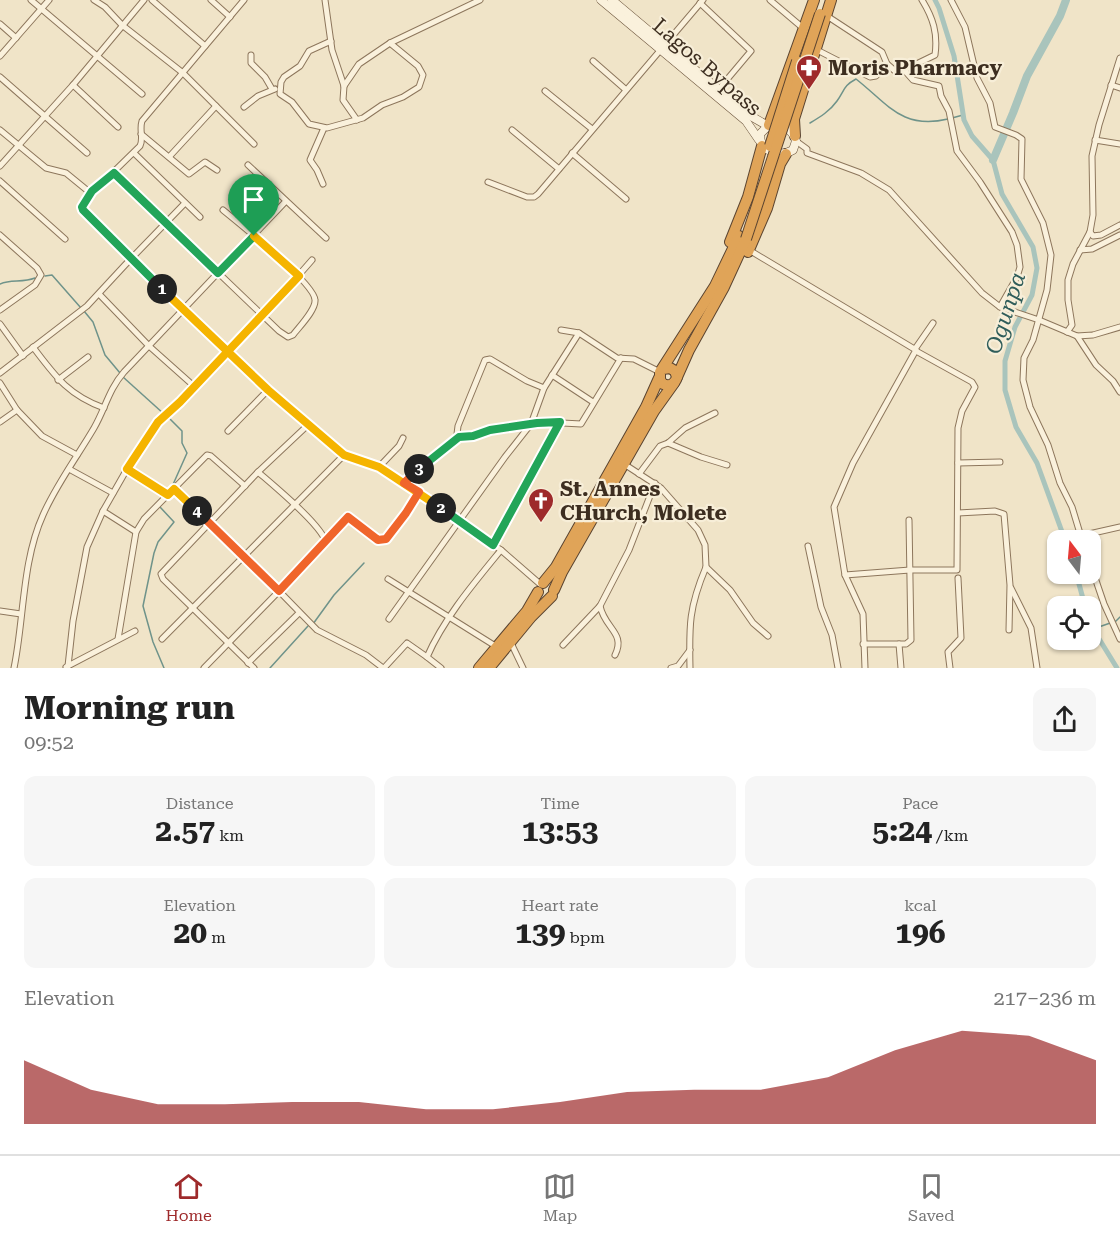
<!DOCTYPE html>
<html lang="en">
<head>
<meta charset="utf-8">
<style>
  body { margin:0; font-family:"Roboto Serif",serif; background:#f6f6f6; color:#222; height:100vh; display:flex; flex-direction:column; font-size:22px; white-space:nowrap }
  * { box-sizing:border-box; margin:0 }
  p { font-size:20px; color:#767676 }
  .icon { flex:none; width:33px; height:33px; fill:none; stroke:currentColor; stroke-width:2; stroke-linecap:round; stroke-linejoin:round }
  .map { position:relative; height:668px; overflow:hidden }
  .side { display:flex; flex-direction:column; background:#fff; flex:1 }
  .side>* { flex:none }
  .needle { width:39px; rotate:344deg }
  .controls { position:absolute; left:1047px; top:530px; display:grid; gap:12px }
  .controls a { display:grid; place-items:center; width:54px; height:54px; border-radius:12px; background:#fff; box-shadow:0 2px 4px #0004; font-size:30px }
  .pin { position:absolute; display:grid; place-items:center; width:51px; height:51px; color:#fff; margin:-62px -26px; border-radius:50% 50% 50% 0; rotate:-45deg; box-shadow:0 0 6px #0007 }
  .pin .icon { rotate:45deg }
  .km { position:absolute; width:30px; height:30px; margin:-15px; border-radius:50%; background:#222; color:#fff; font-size:16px; line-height:30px; text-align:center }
  .round { display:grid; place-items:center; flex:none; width:63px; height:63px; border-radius:12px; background:#f6f6f6 }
  .headline { display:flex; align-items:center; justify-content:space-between; height:102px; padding:0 24px }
  h1 { font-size:33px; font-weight:700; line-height:45px }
  .metrics { display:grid; grid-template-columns:repeat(3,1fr); gap:9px; height:102px; padding:6px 24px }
  .metrics div { display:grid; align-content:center; border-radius:12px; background:#f6f6f6; text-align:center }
  .metrics b { font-size:30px; font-weight:700 }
  .metrics small { font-size:16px; font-weight:400 }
  .metrics p { font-size:16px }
  .chart { height:168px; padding:12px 24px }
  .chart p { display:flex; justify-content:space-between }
  .chart svg { width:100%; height:108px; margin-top:6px; fill:#9e2a2b; opacity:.7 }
  .tabs { display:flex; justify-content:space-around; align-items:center; height:84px; border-top:2px solid #e0e0e0; background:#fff; font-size:16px; color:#767676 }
  .tabs a { display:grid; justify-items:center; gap:3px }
  .tabs .selected { color:#9e2a2b }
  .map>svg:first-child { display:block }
</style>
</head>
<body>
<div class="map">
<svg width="1120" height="668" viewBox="0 0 1120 668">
  <rect width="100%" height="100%" fill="#f0e4c8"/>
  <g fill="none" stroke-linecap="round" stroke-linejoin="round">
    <g stroke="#6f938a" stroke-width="1.5">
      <path d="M952,118L963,115"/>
      <path d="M810,123C820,117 830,111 837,101C845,90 843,86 856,79C888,104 902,130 948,119"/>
      <path d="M45,276L52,275L81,308"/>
      <path d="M0,284C11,279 22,283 35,278"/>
      <path d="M84,311L93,322L105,355L120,373"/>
      <path d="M123,377L164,414"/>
      <path d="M168,417L182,431V443L187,453L171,489"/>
      <path d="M160,507L174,522L158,542L154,553L143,606L153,642L164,668"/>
      <path d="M313,624L334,595L364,563"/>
      <path d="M1093,629L1116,621L1120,617"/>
      <path d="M270,668L308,626"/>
    </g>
    <g stroke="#a9c4bc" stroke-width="5">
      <path d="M935,0L939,8L954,56L964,120L972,136L993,160L1002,194L1033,247L1037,268L1032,295L1015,327L1005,361V390L1016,427L1037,463L1065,540"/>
      <path d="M1076,573L1085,606"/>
      <path d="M1090,620L1093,629L1117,668"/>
    </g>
    <path stroke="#a9c4bc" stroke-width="8" d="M993,160L1013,113L1027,76L1060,16L1066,0"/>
    <defs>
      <g id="street">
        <path d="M31,0L142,94"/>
        <path d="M94,0L105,7L122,25L183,73L254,144"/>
        <path d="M152,0L205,46"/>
        <path d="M211,0L230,17"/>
        <path d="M325,0L332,50L344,86L343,100L357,120"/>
        <path d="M770,0L803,28"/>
        <path d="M951,0L965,27L977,78L990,103L995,127L1016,135L1022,139L1021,179L1043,223L1051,255L1047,290L1033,340L1024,358L1023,380L1030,407L1048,445L1060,483L1072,507L1082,540"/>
        <path d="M700,3L751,51L719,89"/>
        <path d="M0,24L16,38"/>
        <path d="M331,41L309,51L300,66L284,77L281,82L280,94L292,102L309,124L327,128L363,118L382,105L403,97L419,87L423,75L418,66L390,43"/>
        <path d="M819,51L870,77L876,76L887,64L882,52L827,16"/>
        <path d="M251,55V63L265,77L272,89"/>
        <path d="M0,56L49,0"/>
        <path d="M593,61L625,89"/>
        <path d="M887,64L895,71L900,72L935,55C938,33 933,18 922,0"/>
        <path d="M905,71L913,80L939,86L941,96L949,111L957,151L980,182L1012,232L1017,245L1020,267L1017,277L1000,307"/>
        <path d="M0,77L87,153"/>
        <path d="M73,85L118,127"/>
        <path d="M1111,85L1120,88"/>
        <path d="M344,86L359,64L390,43L480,0"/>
        <path d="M545,91L592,129"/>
        <path d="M244,107L258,96L275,89"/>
        <path d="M0,130L46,168L66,173L88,191H94L140,146C144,138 139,130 142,121L244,0"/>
        <path d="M512,130L559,169"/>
        <path d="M141,134L189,174L205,162L217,170"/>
        <path d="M1095,140L1120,144"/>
        <path d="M796,141L807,149V153L861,173L889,190L982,293L1000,307L1039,320L1077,336L1096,365L1113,381L1120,392"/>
        <path d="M134,153L200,217"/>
        <path d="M572,153L626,199"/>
        <path d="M169,157L216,106"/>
        <path d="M248,165L326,238"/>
        <path d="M0,166L73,85L144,0"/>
        <path d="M114,173L279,331L288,337L293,335C299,327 316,310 315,300C315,284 239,223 223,210"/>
        <path d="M0,181L65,239"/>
        <path d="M488,182L527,197H534L538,194L703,0"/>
        <path d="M323,184L317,170L310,160L324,128"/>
        <path d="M92,191L82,207L87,215L268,390L344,455L379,467L419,492L501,550L540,584"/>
        <path d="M1090,232L1093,236L1101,235L1120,225"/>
        <path d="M0,235L37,268L41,275L35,285L0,310"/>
        <path d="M749,250L916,350L853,463L834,507L845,575L863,614L865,668"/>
        <path d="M1080,250L1092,249L1120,235"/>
        <path d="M100,295L149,346L195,387"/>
        <path d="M0,324L23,356"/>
        <path d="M561,330L579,333L617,358L634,359L660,372"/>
        <path d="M1067,332L1072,325L1068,300V280L1073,264L1090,232L1093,215L1092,156L1099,125L1120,58"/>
        <path d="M1077,336L1093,335L1120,327"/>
        <path d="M33,347C55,376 68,395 104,408"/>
        <path d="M915,349L933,323"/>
        <path d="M0,373L87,306L125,265L185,203"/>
        <path d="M552,375L593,402"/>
        <path d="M58,380L88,357"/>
        <path d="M0,383L17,410L42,436L77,455"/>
        <path d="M0,422L17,410"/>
        <path d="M228,431L268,390"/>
        <path d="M459,437L457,434L458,426L485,360L490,359L527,381L544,388"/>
        <path d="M668,443L701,457L727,465"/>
        <path d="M958,463L1000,462"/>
        <path d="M624,464L661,488L698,530L705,545L706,567L730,590L753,623L768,636"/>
        <path d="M379,467L399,446L403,438"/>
        <path d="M69,469L113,493"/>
        <path d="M127,469L168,495"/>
        <path d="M639,474L660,446L668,443L685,428L715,413"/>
        <path d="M404,483L459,437L473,436L490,430L544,422L581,424L621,358"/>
        <path d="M174,489L279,591L317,630L366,655L383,668"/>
        <path d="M103,511L136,532"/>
        <path d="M958,513L995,511L1004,514L1010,585L1009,630"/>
        <path d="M1080,536L1120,527"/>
        <path d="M326,543L348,517L369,535L378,540C393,539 411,505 419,492"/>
        <path d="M493,545L560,422"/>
        <path d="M808,546L821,607L832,635L838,668"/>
        <path d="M1090,563L1104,604L1120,639"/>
        <path d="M845,575L910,570H957L958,428L962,411L975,387L972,382L916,351"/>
        <path d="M388,579L497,647"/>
        <path d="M1011,588L1031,628L1037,668"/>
        <path d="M600,606C605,629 626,633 615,655"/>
        <path d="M0,611L21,614"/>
        <path d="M389,619L505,457L531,424L544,388L579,333"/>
        <path d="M118,639L136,532L144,519L207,455L211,456L245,486"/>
        <path d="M162,639L344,455"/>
        <path d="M511,643L523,668"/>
        <path d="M863,644H906L911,640L909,520"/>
        <path d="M899,644L901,668"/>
        <path d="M563,645L600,606L629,550L655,483"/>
        <path d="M248,663L299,613"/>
        <path d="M68,666L73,621L87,547L103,511L127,469L157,422L180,402L263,316L312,260"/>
        <path d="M66,667L135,631"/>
        <path d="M14,668C24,620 22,561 43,515C56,485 77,457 94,428C105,409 109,389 124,372L286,201"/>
        <path d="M204,668L326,543C323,526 273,485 258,472"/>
        <path d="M254,668L163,579L161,574L258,472L309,424"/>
        <path d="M384,668L407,643L427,657"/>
        <path d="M441,668L427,657C444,618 474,583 501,550"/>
        <path d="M671,668L678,666L690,650"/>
        <path d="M690,668C689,625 689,607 706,567"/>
        <path d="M950,668L948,652L961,638L958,578"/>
      </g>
      <g id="secondary">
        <path d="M601,0L746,121L759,140"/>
        <path d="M612,0L749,115L768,126"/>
        <path d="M769,125C782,124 792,128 796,141L793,150C779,158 759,151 760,134Z"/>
      </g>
      <g id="highway">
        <path d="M769,125L814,0"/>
        <path d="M795,136L794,119L831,0"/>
        <path d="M730,242L748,197L762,146"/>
        <path d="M748,252L767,208L780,164L786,154"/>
        <path d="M663,369L670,368L675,371L677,377C675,384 670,387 663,384L660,380V372L715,286L739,236"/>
        <path d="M677,377L689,350L724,287L746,239"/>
        <path d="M543,583L556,567L646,407L659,378"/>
        <path d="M554,590L562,572L654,411L674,383"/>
        <path d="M479,668L527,611L538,592"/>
        <path d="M489,668L531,617L552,596"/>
      </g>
    </defs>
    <use href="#street" stroke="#8d765c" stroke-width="7"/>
    <use href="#secondary" stroke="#6f573f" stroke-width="9"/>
    <use href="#highway" stroke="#5b4430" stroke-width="12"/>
    <use href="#street" stroke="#faf1dc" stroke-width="5"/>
    <use href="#secondary" stroke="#faf1dc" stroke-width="8"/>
    <use href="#highway" stroke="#e0a458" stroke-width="10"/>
    <defs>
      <g id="highway-bridge">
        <path d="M770,146L797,61"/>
        <path d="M746,239L820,14"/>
      </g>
    </defs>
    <use href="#highway-bridge" stroke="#5b4430" stroke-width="12" stroke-linecap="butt"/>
    <use href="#highway-bridge" stroke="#e0a458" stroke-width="10"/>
  </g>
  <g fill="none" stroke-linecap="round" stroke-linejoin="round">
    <defs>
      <path id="split-1" d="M162,289L83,210L82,207L92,191L114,173L218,273L254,236"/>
      <path id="split-2" d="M162,289L268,390L344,455L379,467L441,508"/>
      <path id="split-3" d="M419,469L459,437L473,436L490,430L537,423L560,422L493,545L441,508"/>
      <path id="split-4" d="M197,511L279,591L348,517L378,540L386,539L406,513L419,492L404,483L419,469"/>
      <path id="split-5" d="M197,511L174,489L168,495L127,469L158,422L180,402L299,276L254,236"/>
    </defs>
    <use href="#split-1" stroke="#fff" stroke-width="12"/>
    <use href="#split-2" stroke="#fff" stroke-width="12"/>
    <use href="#split-3" stroke="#fff" stroke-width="12"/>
    <use href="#split-4" stroke="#fff" stroke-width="12"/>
    <use href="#split-5" stroke="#fff" stroke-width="12"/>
    <use href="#split-1" stroke="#22a559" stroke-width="8"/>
    <use href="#split-2" stroke="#f5b400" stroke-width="8"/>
    <use href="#split-3" stroke="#22a559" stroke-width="8"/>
    <use href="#split-4" stroke="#f0652b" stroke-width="8"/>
    <use href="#split-5" stroke="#f5b400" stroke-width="8"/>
  </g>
  <defs>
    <symbol id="pharmacy-pin" viewBox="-11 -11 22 30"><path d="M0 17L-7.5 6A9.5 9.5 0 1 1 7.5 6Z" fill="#9e2a2b" stroke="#f7eed8"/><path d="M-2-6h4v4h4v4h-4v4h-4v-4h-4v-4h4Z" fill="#fff"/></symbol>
    <symbol id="church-pin" viewBox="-11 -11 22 30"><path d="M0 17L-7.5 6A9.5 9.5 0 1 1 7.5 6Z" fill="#9e2a2b" stroke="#f7eed8"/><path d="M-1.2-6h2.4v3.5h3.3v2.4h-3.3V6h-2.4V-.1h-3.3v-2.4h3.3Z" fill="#fff"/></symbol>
  </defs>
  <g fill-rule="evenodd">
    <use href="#pharmacy-pin" x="794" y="53" width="30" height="40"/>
    <use href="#church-pin" x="526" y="486" width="30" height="40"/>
  </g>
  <g text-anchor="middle" stroke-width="4.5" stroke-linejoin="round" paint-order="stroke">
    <g font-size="21" fill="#3d2e20" stroke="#f7eed8">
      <text transform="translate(707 67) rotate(41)" y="7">Lagos Bypass</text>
    </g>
    <g font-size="21" font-weight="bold" fill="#3d2e20" stroke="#f7eed8" text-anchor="start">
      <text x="828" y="75">Moris Pharmacy</text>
      <text x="560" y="496">St. Annes<tspan x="560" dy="24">CHurch, Molete</tspan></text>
    </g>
    <g font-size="22" font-style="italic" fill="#2f5d5a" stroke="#f7eed8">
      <text transform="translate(1005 313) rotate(-72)" y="8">Ogunpa</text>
    </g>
  </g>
</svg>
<div class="controls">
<a><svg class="needle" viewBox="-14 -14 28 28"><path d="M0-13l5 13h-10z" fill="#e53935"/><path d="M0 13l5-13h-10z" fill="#767676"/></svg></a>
<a><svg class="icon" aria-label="locate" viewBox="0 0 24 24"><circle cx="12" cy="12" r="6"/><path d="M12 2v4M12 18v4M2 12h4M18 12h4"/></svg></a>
</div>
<div class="pin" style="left:254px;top:236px;background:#1e9e55"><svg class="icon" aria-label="arrive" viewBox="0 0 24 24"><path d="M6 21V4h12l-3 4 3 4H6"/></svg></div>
<b class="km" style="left:162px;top:289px">1</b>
<b class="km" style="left:441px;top:508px">2</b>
<b class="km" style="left:419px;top:469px">3</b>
<b class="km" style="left:197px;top:511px">4</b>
</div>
<section class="side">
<div class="headline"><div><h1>Morning run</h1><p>09:52</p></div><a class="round"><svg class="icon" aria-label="share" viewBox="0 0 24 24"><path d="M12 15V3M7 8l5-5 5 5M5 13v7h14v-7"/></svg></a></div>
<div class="metrics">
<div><p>Distance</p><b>2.57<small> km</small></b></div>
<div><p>Time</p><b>13:53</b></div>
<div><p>Pace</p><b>5:24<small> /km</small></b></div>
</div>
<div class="metrics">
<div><p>Elevation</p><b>20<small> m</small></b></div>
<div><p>Heart rate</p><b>139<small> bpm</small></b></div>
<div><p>kcal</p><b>196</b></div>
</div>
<div class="chart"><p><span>Elevation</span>217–236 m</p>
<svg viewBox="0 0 160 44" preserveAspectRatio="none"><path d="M0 44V18L10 30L20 36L30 36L40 35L50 35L60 38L70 38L80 35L90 31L100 30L110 30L120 25L130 14L140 6L150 8L160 18V44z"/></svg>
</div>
</section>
<nav class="tabs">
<a class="selected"><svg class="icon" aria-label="home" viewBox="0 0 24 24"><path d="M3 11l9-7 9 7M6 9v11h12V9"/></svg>Home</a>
<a><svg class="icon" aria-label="map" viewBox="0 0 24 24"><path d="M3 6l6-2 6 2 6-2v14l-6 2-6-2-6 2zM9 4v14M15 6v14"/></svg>Map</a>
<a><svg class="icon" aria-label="saved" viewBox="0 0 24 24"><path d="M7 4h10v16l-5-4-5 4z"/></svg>Saved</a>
</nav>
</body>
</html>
